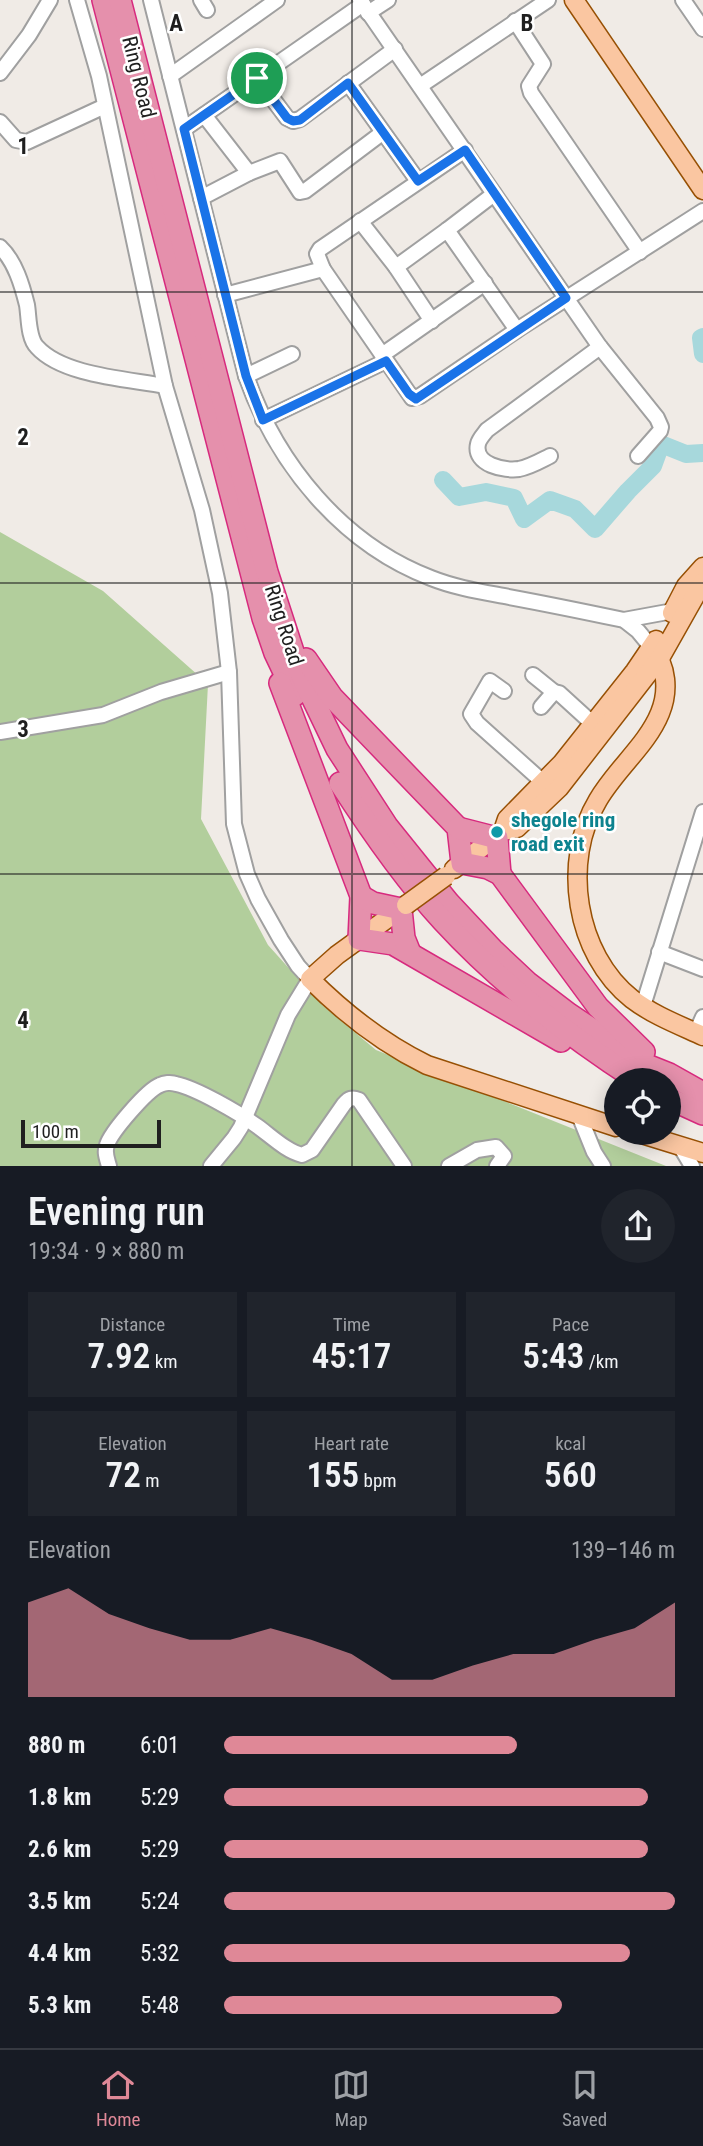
<!DOCTYPE html>
<html lang="en">
<head>
<meta charset="utf-8">
<style>
  body { margin:0; font-family:"Roboto Condensed",sans-serif; background:#20242c; color:#f1f3f6; height:100vh; display:flex; flex-direction:column; font-size:26px; white-space:nowrap }
  * { box-sizing:border-box; margin:0 }
  p { font-size:23px; color:#9ea1a6 }
  .icon { flex:none; width:38px; height:38px; fill:none; stroke:currentColor; stroke-width:2; stroke-linecap:round; stroke-linejoin:round }
  .map { position:relative; height:1166px; overflow:hidden }
  .details { display:flex; flex-direction:column; background:#171b24; flex:1 }
  .details>* { flex:none }
  .tools { position:absolute; left:604px; top:1068px; display:grid; gap:14px }
  .tools a { display:grid; place-items:center; width:77px; height:77px; border-radius:50%; background:#171b24; box-shadow:0 4px 18px #0003; font-size:35px }
  .scale { position:absolute; left:21px; bottom:18px; width:140px; box-sizing:border-box; padding-left:7px; border:4px solid #1f1f1f; border-top:0; font-size:19px; line-height:24px; white-space:nowrap; color:#1f1f1f; -webkit-text-stroke:5px #fff; paint-order:stroke }
  .pin { position:absolute; display:grid; place-items:center; width:60px; height:60px; color:#fff; margin:-30px; border:4px solid #fff; border-radius:50%; box-shadow:0 2px 7px #0007 }
  .round { display:grid; place-items:center; flex:none; width:74px; height:74px; border-radius:37px; background:#20242c }
  .summary { display:flex; align-items:center; justify-content:space-between; height:119px; padding:0 28px }
  h1 { font-size:38px; font-weight:600; line-height:52px }
  .metrics { display:grid; grid-template-columns:repeat(3,1fr); gap:10px; height:119px; padding:7px 28px }
  .metrics div { display:grid; align-content:center; border-radius:0px; background:#20242c; text-align:center }
  .metrics b { font-size:35px; font-weight:600 }
  .metrics small { font-size:19px; font-weight:400 }
  .metrics p { font-size:19px }
  .chart { height:196px; padding:14px 28px }
  .chart p { display:flex; justify-content:space-between }
  .chart svg { width:100%; height:126px; margin-top:7px; fill:#df8897; opacity:.7 }
  ul { padding:0 28px; list-style:none; font-size:23px }
  li { display:grid; grid-template-columns:112px 84px 1fr; align-items:center; height:52px }
  li i { height:18px; border-radius:9px; background:#df8897 }
  .menu { display:flex; justify-content:space-around; align-items:center; height:98px; border-top:2px solid #363941; background:#171b24; font-size:19px; color:#9ea1a6 }
  .menu a { display:grid; justify-items:center; gap:4px }
  .menu .on { color:#df8897 }
  .map>svg:first-child { display:block }
</style>
</head>
<body>
<div class="map">
<svg width="703" height="1166" viewBox="0 0 703 1166">
  <rect width="100%" height="100%" fill="#f0ebe6"/>
  <path fill="#b2ce9c" d="M0,532L103,591L208,684L201,819L268,945L322,1005L376,1050L666,1166H0Z"/>
  <g fill="none" stroke-linecap="round" stroke-linejoin="round">
    <g stroke="#a7d8dc" stroke-width="18">
      <path d="M703,337L701,338L703,354"/>
      <path d="M443,480L459,497L486,492L514,498L524,519L550,500L575,509L595,529L628,491L653,466L661,444L686,454L703,453"/>
    </g>
    <defs>
      <g id="minor">
        <path d="M77,0L99,76L165,386L202,510L220,593L229,672L234,824L247,874L258,899L281,940L298,966L310,979L288,1015L241,1127L234,1138L211,1166"/>
        <path d="M151,0L246,376C277,464 342,544 431,578C456,588 483,592 509,597C547,604 586,612 624,620L638,631L652,648"/>
        <path d="M201,0L207,10"/>
        <path d="M360,0L600,347L657,418L661,427L660,431L638,456"/>
        <path d="M683,0L703,29"/>
        <path d="M368,13L388,0"/>
        <path d="M515,21L543,64L529,86L531,93L640,252"/>
        <path d="M0,73L29,35L50,0"/>
        <path d="M170,76L277,0"/>
        <path d="M257,78L287,118L293,121L300,119L395,49"/>
        <path d="M348,83L418,181"/>
        <path d="M420,86L548,0"/>
        <path d="M204,115L249,173L280,161L300,192L305,191L382,133"/>
        <path d="M0,122L16,140L27,142L105,106"/>
        <path d="M184,129L363,4"/>
        <path d="M465,150L320,249L317,254L323,269L412,398L420,396L517,330L703,211"/>
        <path d="M201,198L249,173"/>
        <path d="M360,221L396,267L447,230L517,330"/>
        <path d="M447,230L494,194"/>
        <path d="M0,247C15,261 22,285 27,305C29,317 28,338 37,347C63,376 129,379 165,386"/>
        <path d="M396,267L432,321"/>
        <path d="M225,295L323,269"/>
        <path d="M382,355L485,283"/>
        <path d="M246,376L292,354"/>
        <path d="M263,420L386,361"/>
        <path d="M550,456C540,461 530,467 519,469C505,471 473,465 478,444C479,439 484,434 487,430L600,347"/>
        <path d="M624,620L673,611"/>
        <path d="M533,675L554,692"/>
        <path d="M504,691L490,681L471,714L477,723L544,783"/>
        <path d="M541,707L554,692L559,693L593,724"/>
        <path d="M0,732L103,715L161,692L229,672"/>
        <path d="M659,952L703,969"/>
        <path d="M643,1006L703,812"/>
        <path d="M696,1033L703,1017"/>
        <path d="M579,1115L594,1152L603,1166"/>
        <path d="M680,1146L692,1166"/>
        <path d="M109,1166C107,1159 104,1152 107,1145C111,1132 147,1090 160,1085C164,1083 171,1082 176,1084C196,1088 239,1113 257,1126C271,1136 286,1151 302,1155L312,1150L344,1104C349,1098 352,1097 359,1100L404,1166"/>
        <path d="M449,1166L477,1150L496,1147L504,1156L497,1166"/>
      </g>
      <g id="major">
        <path d="M574,0L703,190"/>
        <path d="M672,613L686,586L703,567"/>
        <path d="M652,648C667,666 669,691 660,713C647,745 616,769 598,800C561,861 575,954 632,999C653,1015 679,1025 703,1036"/>
        <path d="M503,831L507,819L562,763L635,671L656,640"/>
        <path d="M454,869L503,831L517,828L559,788L660,658L703,582"/>
        <path d="M406,905L337,955L310,979C344,1013 384,1044 427,1065L616,1127"/>
        <path d="M635,1132L703,1153"/>
      </g>
      <g id="highway">
        <path d="M103,0L263,618L275,653L295,695"/>
        <path d="M120,0L267,572L299,670L337,749L387,826L449,903L493,950L527,982L569,1014L644,1064L669,1074L703,1093"/>
        <path d="M306,659L332,697L458,828L462,863L488,868L500,874L598,1007L644,1052"/>
        <path d="M280,683L361,896L359,939L393,944L561,1041"/>
        <path d="M340,783C371,831 404,879 443,921C500,983 566,1034 637,1080"/>
        <path d="M458,828L497,838L500,874"/>
        <path d="M361,896L373,903L401,909L404,938L410,953"/>
        <path d="M668,1098L703,1114"/>
      </g>
    </defs>
    <use href="#minor" stroke="#a0a0a0" stroke-width="18"/>
    <use href="#major" stroke="#975004" stroke-width="21"/>
    <use href="#highway" stroke="#d72a7e" stroke-width="24"/>
    <use href="#minor" stroke="#fff" stroke-width="14"/>
    <use href="#major" stroke="#fac6a1" stroke-width="18"/>
    <use href="#highway" stroke="#e590ac" stroke-width="21"/>
    <defs>
      <path id="major-bridge" d="M406,905L446,876"/>
    </defs>
    <use href="#major-bridge" stroke="#975004" stroke-width="21" stroke-linecap="butt"/>
    <use href="#major-bridge" stroke="#fac6a1" stroke-width="18"/>
  </g>
  <g fill="none" stroke-linecap="round" stroke-linejoin="round">
    <defs>
      <path id="route" d="M257,78L287,118L293,121L300,120L348,83L418,181L465,150L566,298L416,399L409,394L386,361L263,420L246,376L184,129Z"/>
    </defs>
    <use href="#route" stroke="#fff" stroke-width="14"/>
    <use href="#route" stroke="#1a73e8" stroke-width="9"/>
  </g>
  <path fill="none" stroke="#1f1f1f" stroke-width="2" stroke-opacity="0.55" d="M352,0V1166M0,292H703M0,583H703M0,874H703"/>
  <circle fill="#0f9aa8" stroke="#fff" stroke-width="2.5" cx="497" cy="832" r="7"/>
  <g text-anchor="middle" stroke-width="5" stroke-linejoin="round" paint-order="stroke">
    <g font-size="21" fill="#1f1f1f" stroke="#fff">
      <text transform="translate(139 77) rotate(76)" y="7">Ring Road</text>
      <text transform="translate(284 625) rotate(72)" y="7">Ring Road</text>
    </g>
    <g font-size="21" font-weight="bold" fill="#0d838f" stroke="#fff" text-anchor="start">
      <text x="511" y="827">shegole ring<tspan x="511" dy="24">road exit</tspan></text>
    </g>
  </g>
  <g font-size="23" text-anchor="middle" font-weight="bold" fill="#1f1f1f" stroke="#fff" stroke-width="5" stroke-linejoin="round" paint-order="stroke">
    <text x="176" y="31">A</text>
    <text x="527" y="31">B</text>
    <text x="23" y="154">1</text>
    <text x="23" y="445">2</text>
    <text x="23" y="737">3</text>
    <text x="23" y="1028">4</text>
  </g>
</svg>
<div class="tools">
<a><svg class="icon" aria-label="locate" viewBox="0 0 24 24"><circle cx="12" cy="12" r="6"/><path d="M12 2v4M12 18v4M2 12h4M18 12h4"/></svg></a>
</div>
<div class="scale">100 m</div>
<div class="pin" style="left:257px;top:78px;background:#1e9e55"><svg class="icon" aria-label="arrive" viewBox="0 0 24 24"><path d="M6 21V4h12l-3 4 3 4H6"/></svg></div>
</div>
<section class="details">
<div class="summary"><div><h1>Evening run</h1><p>19:34 · 9 × 880 m</p></div><a class="round"><svg class="icon" aria-label="share" viewBox="0 0 24 24"><path d="M12 15V3M7 8l5-5 5 5M5 13v7h14v-7"/></svg></a></div>
<div class="metrics">
<div><p>Distance</p><b>7.92<small> km</small></b></div>
<div><p>Time</p><b>45:17</b></div>
<div><p>Pace</p><b>5:43<small> /km</small></b></div>
</div>
<div class="metrics">
<div><p>Elevation</p><b>72<small> m</small></b></div>
<div><p>Heart rate</p><b>155<small> bpm</small></b></div>
<div><p>kcal</p><b>560</b></div>
</div>
<div class="chart"><p><span>Elevation</span>139–146 m</p>
<svg viewBox="0 0 160 44" preserveAspectRatio="none"><path d="M0 44V11L10 6L20 15L30 20L40 24L50 24L60 20L70 24L80 29L90 38L100 38L110 33L120 29L130 29L140 24L150 20L160 11V44z"/></svg>
</div>
<ul>
<li><b>880 m</b>6:01<i style="width:65%"></i></li>
<li><b>1.8 km</b>5:29<i style="width:94%"></i></li>
<li><b>2.6 km</b>5:29<i style="width:94%"></i></li>
<li><b>3.5 km</b>5:24<i style="width:100%"></i></li>
<li><b>4.4 km</b>5:32<i style="width:90%"></i></li>
<li><b>5.3 km</b>5:48<i style="width:75%"></i></li>
</ul>
</section>
<nav class="menu">
<a class="on"><svg class="icon" aria-label="home" viewBox="0 0 24 24"><path d="M3 11l9-7 9 7M6 9v11h12V9"/></svg>Home</a>
<a><svg class="icon" aria-label="map" viewBox="0 0 24 24"><path d="M3 6l6-2 6 2 6-2v14l-6 2-6-2-6 2zM9 4v14M15 6v14"/></svg>Map</a>
<a><svg class="icon" aria-label="saved" viewBox="0 0 24 24"><path d="M7 4h10v16l-5-4-5 4z"/></svg>Saved</a>
</nav>
</body>
</html>
